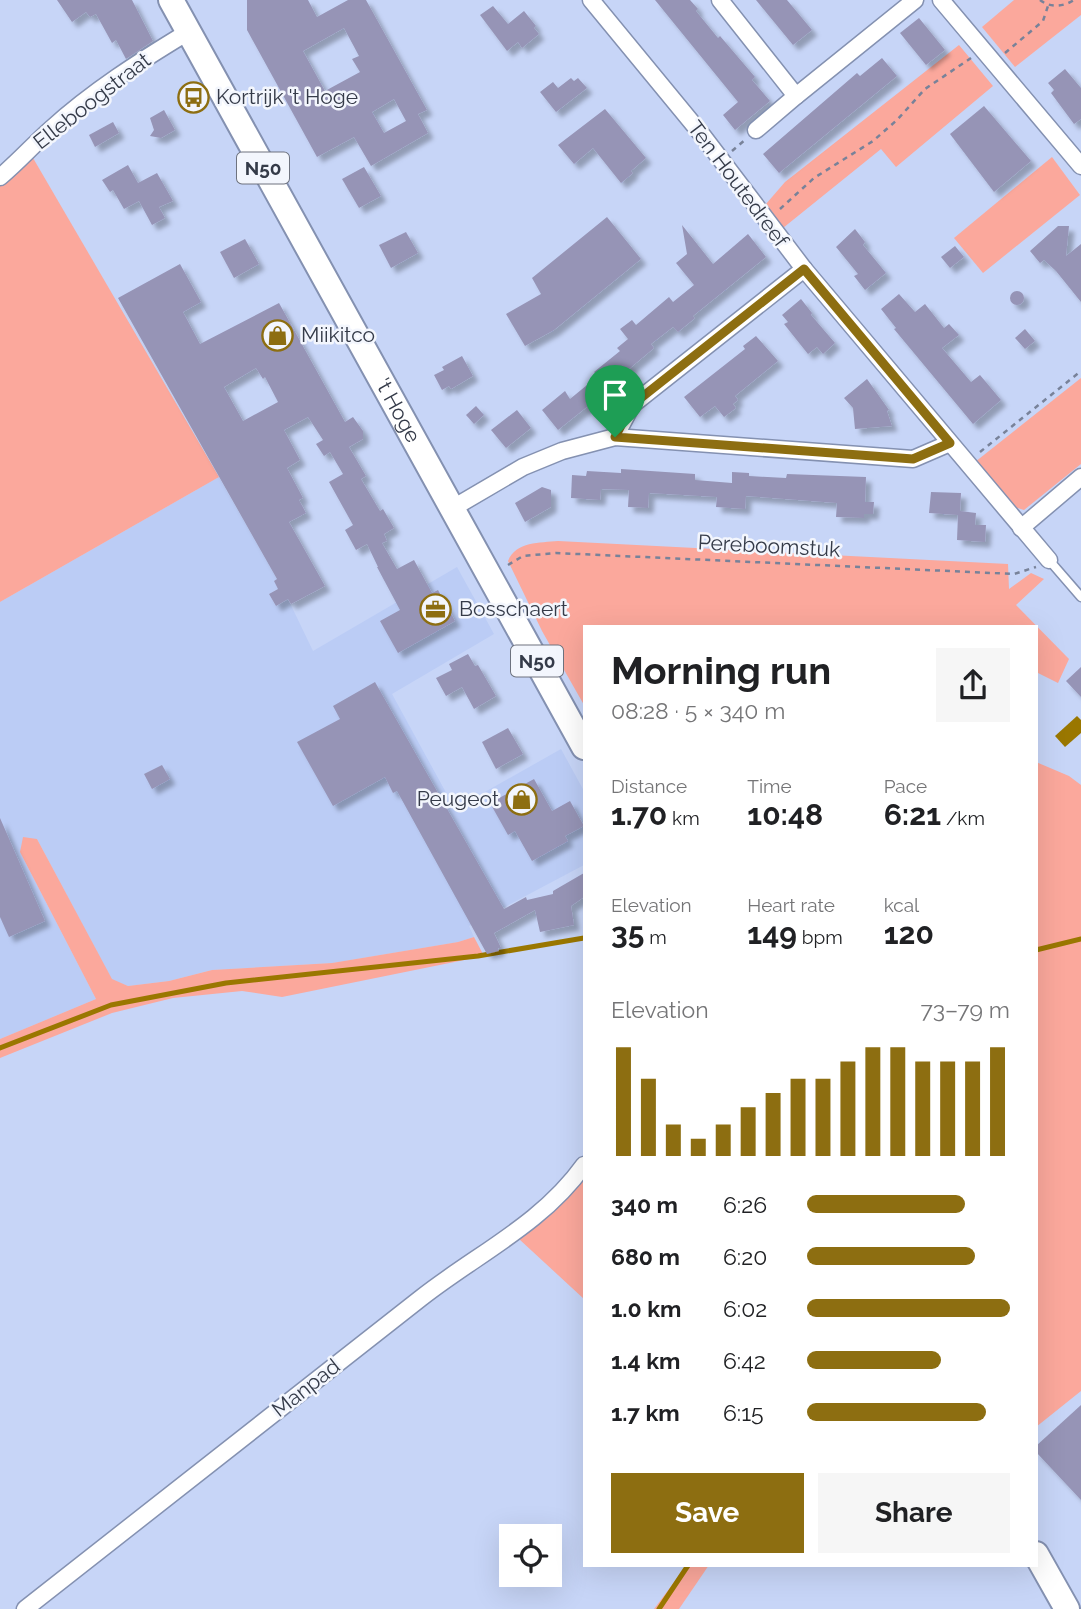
<!DOCTYPE html>
<html lang="en">
<head>
<meta charset="utf-8">
<style>
  body { margin:0; font-family:Raleway,sans-serif; background:#f6f6f6; color:#202124; height:100vh; display:flex; flex-direction:column; font-size:26px; white-space:nowrap }
  * { box-sizing:border-box; margin:0 }
  p { font-size:23px; color:#757577 }
  .icon { flex:none; width:38px; height:38px; fill:none; stroke:currentColor; stroke-width:2; stroke-linecap:round; stroke-linejoin:round }
  .map { position:relative; flex:1; overflow:hidden }
  .details { position:absolute; left:583px; top:625px; width:455px; height:942px; display:flex; flex-direction:column; background:#fff; border-radius:0px; box-shadow:0 7px 28px #0002 }
  .details>* { flex:none }
  .buttons { position:absolute; left:499px; top:1524px; display:grid; gap:14px }
  .buttons a { display:grid; place-items:center; width:63px; height:63px; border-radius:0px; background:#fff; box-shadow:0 7px 28px #0002; font-size:35px }
  .pin { position:absolute; display:grid; place-items:center; width:60px; height:60px; color:#fff; margin:-72px -30px; border-radius:50% 50% 50% 0; rotate:-45deg; box-shadow:0 0 7px #0007 }
  .pin .icon { rotate:45deg }
  .round { display:grid; place-items:center; flex:none; width:74px; height:74px; border-radius:0px; background:#f6f6f6 }
  .summary { display:flex; align-items:center; justify-content:space-between; height:119px; padding:0 28px }
  h1 { font-size:38px; font-weight:700; line-height:52px }
  .stats { display:grid; grid-template-columns:repeat(3,1fr); gap:10px; height:119px; padding:7px 28px }
  .stats div { display:grid; align-content:center }
  .stats b { font-size:30px; font-weight:700 }
  .stats small { font-size:19px; font-weight:400 }
  .stats p { font-size:19px }
  .chart { height:196px; padding:14px 28px }
  .chart p { display:flex; justify-content:space-between }
  .chart svg { width:100%; height:126px; margin-top:7px; stroke:#8d6e11; stroke-width:6 }
  .button { display:flex; gap:14px; margin-top:auto; padding:14px 28px }
  .button a { flex:1; height:80px; border-radius:0px; background:#8d6e11; color:#fff; font-size:28px; font-weight:700; line-height:80px; text-align:center }
  .button a+a { background:#f6f6f6; color:#202124 }
  ul { padding:0 28px; list-style:none; font-size:23px }
  li { display:grid; grid-template-columns:112px 84px 1fr; align-items:center; height:52px }
  li i { height:18px; border-radius:9px; background:#8d6e11 }
  .map>svg:first-child { display:block }
</style>
</head>
<body>
<div class="map">
<svg width="1081" height="1609" viewBox="0 0 1081 1609">
  <defs>
    <filter id="shadow"><feDropShadow dx="5.5" dy="5.5" stdDeviation="2" flood-color="#0004"/></filter>
  </defs>
  <rect width="100%" height="100%" fill="#c7d5f7"/>
  <path fill="#bbccf5" d="M219,477L277,579L274,581L278,587H281L269,594L276,606L288,599L313,651L457,567L494,634L392,694L455,809L561,749L584,791V865L469,926L474,937L458,942L332,963L212,970L169,981L128,986L112,980L37,839L20,852L96,999L0,1039V602Z"/>
  <g fill="#fba89c">
    <path d="M1014,0H1081V15L1015,67L982,27Z"/>
    <path d="M959,45L993,86L896,167L881,149L783,228L766,204L785,182Z"/>
    <path d="M1052,157L1080,195L983,273L954,238Z"/>
    <path d="M33,158L219,477L0,602V186Z"/>
    <path d="M1081,378V464L1024,510L1014,507L975,462Z"/>
    <path d="M558,541L1008,564L1009,589L1031,573L1044,579L1016,605L1069,659L1058,683L1036,672V626H584V705L542,631L508,561C516,541 540,543 558,541Z"/>
    <path d="M1036,762L1069,776L1081,785V1391L1036,1427Z"/>
    <path d="M23,837L37,839L112,979L128,986L169,981L212,970L332,963L458,942L474,937L484,956L282,997L242,991L173,998L112,1013L0,1058V1039L96,999L20,852Z"/>
    <path d="M584,1177V1299L519,1239L544,1218Z"/>
    <path d="M687,1565H709L679,1609H654Z"/>
  </g>
  <path fill="#9a7700" d="M1077,716L1081,720V733L1065,747L1055,736Z"/>
  <g fill="none" stroke-linecap="round" stroke-linejoin="round">
    <g stroke="#9a7700" stroke-width="5">
      <path d="M1036,950L1081,939"/>
      <path d="M0,1048L111,1005L226,983L478,956L584,938"/>
      <path d="M659,1609L689,1564"/>
    </g>
  </g>
  <g fill="#9694b6" fill-rule="evenodd" filter="url(#shadow)">
    <path d="M57,0H132L153,41L126,59L116,40L112,43L96,14L90,17L86,12L72,22Z"/>
    <path d="M247,0H308L317,17L348,0H366L427,110L418,114L428,133L371,166L354,137L317,157L247,30ZM344,28L359,56L352,59L360,72L325,91L303,51ZM394,99L406,121L384,133L372,112Z"/>
    <path d="M655,0H690L698,9L696,11L718,38L720,36L755,77L752,80L770,101L735,130L723,115L738,102Z"/>
    <path d="M756,0H787L812,30L793,45Z"/>
    <path d="M493,6L508,24L524,11L536,26L534,28L539,34L522,48L518,42L507,51L480,15Z"/>
    <path d="M919,18L945,50L926,65L900,33Z"/>
    <path d="M882,58L897,76L779,173L763,154L857,73L860,76Z"/>
    <path d="M1065,69L1081,88V119L1074,124L1051,93L1054,90L1048,83Z"/>
    <path d="M571,78L574,81L578,78L587,88L556,112L540,92L553,82L558,88Z"/>
    <path d="M984,106L1031,161L994,192L950,134Z"/>
    <path d="M605,109L646,158L631,171L633,173L621,183L593,148L574,164L558,145Z"/>
    <path d="M164,110L175,130L161,138L150,136L154,130L150,118Z"/>
    <path d="M113,122L119,133L95,147L89,135Z"/>
    <path d="M128,165L138,183L157,173L173,201L159,207L165,218L152,225L139,201L124,209L113,190L110,192L102,180Z"/>
    <path d="M364,167L381,196L359,208L342,179Z"/>
    <path d="M607,217L641,259L554,330L525,346L506,314L541,294L532,278Z"/>
    <path d="M682,225L713,264L748,234L766,257L693,316L695,318L678,332L673,327L651,344L654,348L617,379L621,383L611,391L608,387L600,400L598,398L558,430L542,410L565,391L570,399L598,376L594,372L620,351L617,348L628,339L620,329L632,320L636,325L669,297L673,302L694,285L676,263L687,254Z"/>
    <path d="M1058,226H1069L1066,256L1081,244V302L1056,271L1044,260L1040,263L1030,251Z"/>
    <path d="M855,229L865,242L863,245L886,273L865,290L854,276L858,274L836,247Z"/>
    <path d="M406,232L418,253L391,268L379,245Z"/>
    <path d="M245,239L259,264L234,278L220,252Z"/>
    <path d="M955,246L964,257L950,268L941,257Z"/>
    <path d="M180,264L201,302L183,312L200,344L279,303L345,422L353,417L363,431V439L349,447L366,476L361,479L380,511L383,509L394,528L384,534L387,541L382,543L397,569L414,560L432,593L438,590L455,621L398,653L380,621L400,610L377,567H378L367,544L356,550L345,530L353,525L329,482L343,474L330,452L324,456L316,444L323,440L308,417L284,430L300,460L287,468L303,498L299,500L306,513L289,522L325,586L291,604L288,599L276,606L269,594L278,589L274,581L277,579L118,298ZM256,368L263,379L265,377L278,402L243,421L224,387Z"/>
    <circle cx="1017" cy="298" r="7"/>
    <path d="M899,294L915,312L925,304L944,328L949,324L959,335L942,348L971,382L980,375L1001,400L973,424L894,329L896,328L881,309Z"/>
    <path d="M801,299L812,313L811,315L835,343L823,354L817,347L808,354L784,324L788,322L782,315Z"/>
    <path d="M1025,329L1035,341L1025,349L1015,338Z"/>
    <path d="M756,336L778,361L735,396L738,400L733,404L736,408L724,417L715,406L700,417L684,397L745,349L743,346Z"/>
    <path d="M462,356L473,376L451,389L449,386L442,390L434,375L444,370L442,367Z"/>
    <path d="M867,379L889,410L887,411L892,426L855,429L853,408L844,398Z"/>
    <path d="M476,406L484,415L474,424L466,415Z"/>
    <path d="M517,410L531,428L506,448L491,430Z"/>
    <path d="M621,469L695,474V480L732,483V472L749,473V476L786,478L787,474L866,477L865,502H874L873,514H864V518L836,517L837,503L746,496L745,509L716,507L717,497L649,493L648,508L628,507L629,490L601,489L600,500L571,498L572,475L586,476L587,471L621,473Z"/>
    <path d="M542,487L551,490V507L525,522L515,503Z"/>
    <path d="M931,492L961,493L960,511L976,513L975,525H986L985,542L957,540L958,515L929,513Z"/>
    <path d="M468,654L475,666L478,665L496,696L474,709L462,687L446,696L436,678L452,670L449,664Z"/>
    <path d="M1081,667V697L1066,681Z"/>
    <path d="M375,682L504,909L526,897L527,900L553,894V891L584,873V897L571,906L574,925L540,932L535,910L494,933L501,948H498L499,951L487,954L397,791L393,793L385,777L333,806L297,742L340,719L333,706Z"/>
    <path d="M508,728L523,754L496,769L482,742Z"/>
    <path d="M162,765L170,779L152,789L144,774Z"/>
    <path d="M534,779L552,811L570,801L584,826L565,836L568,841L532,861L515,831L508,835L490,803Z"/>
    <path d="M0,818L45,921L9,937L0,917Z"/>
    <path d="M1081,1405V1500L1036,1452V1446Z"/>
  </g>
  <g fill="none" stroke-linecap="round" stroke-linejoin="round">
    <defs>
      <path id="service" d="M1049,560L1081,597"/>
      <g id="minor">
        <path d="M591,0L703,136L804,269L1049,560"/>
        <path d="M720,0L796,96L915,0"/>
        <path d="M941,0L1081,166"/>
        <path d="M756,130L796,96"/>
        <path d="M0,177C18,162 34,144 51,129C93,91 140,61 188,32"/>
        <path d="M615,437L632,405L804,269"/>
        <path d="M453,508L523,467L562,451L615,437L913,459L950,443"/>
        <path d="M1021,528L1081,477"/>
        <path d="M25,1609C157,1505 289,1401 421,1298C477,1254 542,1224 584,1165"/>
      </g>
      <g id="primary">
        <path id="s1" d="M171,0L584,747"/>
        <path d="M1036,1554L1067,1609"/>
      </g>
    </defs>
    <use href="#service" stroke="#8491b1" stroke-width="11"/>
    <use href="#minor" stroke="#8491b1" stroke-width="19"/>
    <use href="#primary" stroke="#8491b1" stroke-width="28"/>
    <g stroke="#788299" stroke-width="2.5" stroke-dasharray="5 5" stroke-linecap="butt">
      <path d="M1040,0C1050,8 1063,7 1074,0"/>
      <path d="M1005,53L1043,21L1048,6"/>
      <path d="M732,151L746,139"/>
      <path d="M780,209L814,178L873,141L897,120L925,89L971,58"/>
      <path d="M980,452L1081,371"/>
      <path d="M508,565L523,556L556,553L1014,574L1036,567"/>
    </g>
    <use href="#service" stroke="#fff" stroke-width="8"/>
    <use href="#minor" stroke="#fff" stroke-width="16"/>
    <use href="#primary" stroke="#fff" stroke-width="24"/>
  </g>
  <g fill="none" stroke-linecap="round" stroke-linejoin="round">
    <defs>
      <path id="route" d="M804,269L950,443L913,459L615,437L632,405Z"/>
    </defs>
    <use href="#route" stroke="#fff" stroke-width="14"/>
    <use href="#route" stroke="#8d6e11" stroke-width="9"/>
  </g>
  <defs>
    <symbol id="bus-ring" viewBox="-11 -11 22 22"><circle r="9.5" fill="#f3f6fd" stroke="#8d6e11" stroke-width="1.5"/><path d="M-5-6H5V4H4V6H2V4H-2V6H-4V4H-5ZM-3.5-4V0h7V-4ZM-3.5 1.2v1.5H-2V1.2ZM2 1.2v1.5H3.5V1.2Z" fill="#8d6e11"/></symbol>
    <symbol id="shop-ring" viewBox="-11 -11 22 22"><circle r="9.5" fill="#f3f6fd" stroke="#8d6e11" stroke-width="1.5"/><path d="M-5-2.5h2.3a2.7 3.5 0 0 1 5.4 0H5L5.5 6h-11ZM-1.5-2.5h3a1.5 2.3 0 0 0-3 0Z" fill="#8d6e11"/></symbol>
    <symbol id="office-ring" viewBox="-11 -11 22 22"><circle r="9.5" fill="#f3f6fd" stroke="#8d6e11" stroke-width="1.5"/><path d="M-6-3h4V-5.5h4V-3h4V5H-6ZM-1-4.5V-3h2v-1.5ZM-6 0V1H6V0Z" fill="#8d6e11"/></symbol>
  </defs>
  <g fill-rule="evenodd">
    <use href="#bus-ring" x="176" y="80" width="35" height="35"/>
    <use href="#shop-ring" x="260" y="318" width="35" height="35"/>
    <use href="#office-ring" x="418" y="592" width="35" height="35"/>
    <use href="#shop-ring" x="504" y="782" width="35" height="35"/>
  </g>
  <g text-anchor="middle" stroke-width="5" stroke-linejoin="round" paint-order="stroke">
    <g fill="#f3f6fd" stroke="#6e737f" stroke-width="2">
      <rect x="237" y="152.5" width="52" height="31" rx="5"/>
      <rect x="511" y="645.5" width="52" height="31" rx="5"/>
    </g>
    <g font-size="19" font-weight="bold" fill="#353b49">
      <text x="263" y="175">N50</text>
      <text x="537" y="668">N50</text>
    </g>
    <g font-size="21" fill="#353b49" stroke="#f3f6fd" text-anchor="start">
      <text x="216" y="104">Kortrijk 't Hoge</text>
      <text x="301" y="342">Miikitco</text>
      <text x="459" y="616">Bosschaert</text>
      <text x="499" y="806" text-anchor="end">Peugeot</text>
    </g>
    <g font-size="21" fill="#353b49" stroke="#f3f6fd">
      <text transform="translate(92 101) rotate(-38)" y="7">Elleboogstraat</text>
      <text transform="translate(738 184) rotate(53)" y="7">Ten Houtedreef</text>
      <text dy="7" stroke="none"><textPath href="#s1" startOffset="469">'t Hoge</textPath></text>
      <text transform="translate(769 546) rotate(3)" y="7">Pereboomstuk</text>
      <text transform="translate(306 1388) rotate(-38)" y="7">Manpad</text>
    </g>
  </g>
</svg>
<div class="buttons">
<a><svg class="icon" aria-label="locate" viewBox="0 0 24 24"><circle cx="12" cy="12" r="6"/><path d="M12 2v4M12 18v4M2 12h4M18 12h4"/></svg></a>
</div>
<div class="pin" style="left:615px;top:437px;background:#1e9e55"><svg class="icon" aria-label="arrive" viewBox="0 0 24 24"><path d="M6 21V4h12l-3 4 3 4H6"/></svg></div>
<section class="details">
<div class="summary"><div><h1>Morning run</h1><p>08:28 · 5 × 340 m</p></div><a class="round"><svg class="icon" aria-label="share" viewBox="0 0 24 24"><path d="M12 15V3M7 8l5-5 5 5M5 13v7h14v-7"/></svg></a></div>
<div class="stats">
<div><p>Distance</p><b>1.70<small> km</small></b></div>
<div><p>Time</p><b>10:48</b></div>
<div><p>Pace</p><b>6:21<small> /km</small></b></div>
</div>
<div class="stats">
<div><p>Elevation</p><b>35<small> m</small></b></div>
<div><p>Heart rate</p><b>149<small> bpm</small></b></div>
<div><p>kcal</p><b>120</b></div>
</div>
<div class="chart"><p><span>Elevation</span>73–79 m</p>
<svg viewBox="0 0 160 44" preserveAspectRatio="none"><path d="M5 44V6M15 44V17M25 44V33M35 44V38M45 44V33M55 44V27M65 44V22M75 44V17M85 44V17M95 44V11M105 44V6M115 44V6M125 44V11M135 44V11M145 44V11M155 44V6"/></svg>
</div>
<ul>
<li><b>340 m</b>6:26<i style="width:78%"></i></li>
<li><b>680 m</b>6:20<i style="width:83%"></i></li>
<li><b>1.0 km</b>6:02<i style="width:100%"></i></li>
<li><b>1.4 km</b>6:42<i style="width:66%"></i></li>
<li><b>1.7 km</b>6:15<i style="width:88%"></i></li>
</ul>
<div class="button"><a>Save</a><a>Share</a></div>
</section>
</div>
</body>
</html>
